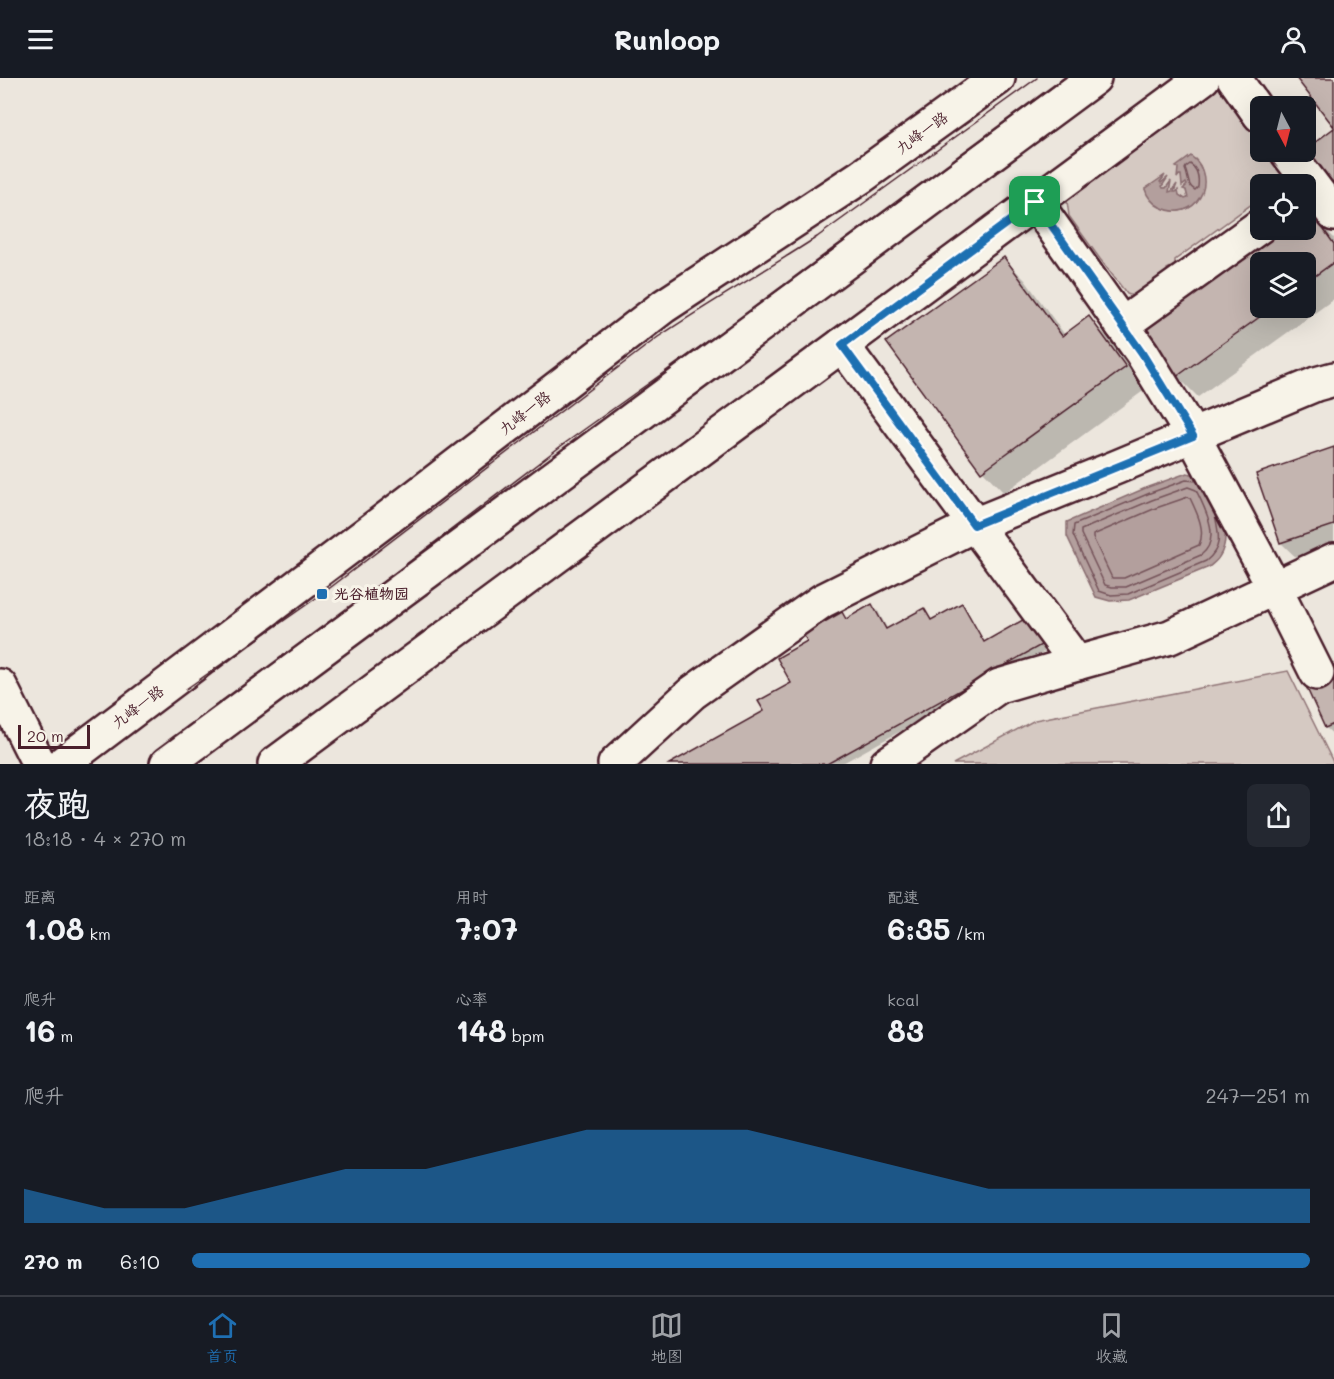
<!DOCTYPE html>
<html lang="zh">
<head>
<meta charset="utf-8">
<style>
  body { margin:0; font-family:Mali,"LXGW WenKai TC",sans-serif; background:#242831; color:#f1f3f6; height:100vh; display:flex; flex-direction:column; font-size:22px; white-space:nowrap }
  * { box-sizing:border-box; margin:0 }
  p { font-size:20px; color:#9ea1a6 }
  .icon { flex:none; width:33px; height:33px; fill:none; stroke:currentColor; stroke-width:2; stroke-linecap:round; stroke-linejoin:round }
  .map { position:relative; height:686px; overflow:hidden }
  .side { display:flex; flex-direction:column; background:#171b24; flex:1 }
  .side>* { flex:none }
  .needle { width:39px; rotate:173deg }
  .fabs { position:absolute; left:1250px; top:18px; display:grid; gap:12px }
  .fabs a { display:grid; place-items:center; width:66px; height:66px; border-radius:9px; background:#171b24; box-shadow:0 6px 24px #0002; font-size:30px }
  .scale { position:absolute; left:18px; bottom:15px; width:72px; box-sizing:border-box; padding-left:6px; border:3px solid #4a1f2b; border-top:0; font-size:16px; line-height:21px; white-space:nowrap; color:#4a1f2b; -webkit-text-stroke:4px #f7f3e8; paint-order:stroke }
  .pin { position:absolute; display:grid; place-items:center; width:51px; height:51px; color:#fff; margin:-26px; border-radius:12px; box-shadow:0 3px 9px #0006 }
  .round { display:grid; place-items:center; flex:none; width:63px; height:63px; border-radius:9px; background:#242831 }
  .head { display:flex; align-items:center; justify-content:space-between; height:102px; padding:0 24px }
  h1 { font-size:33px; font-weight:700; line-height:45px }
  .figures { display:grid; grid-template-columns:repeat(3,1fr); gap:9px; height:102px; padding:6px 24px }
  .figures div { display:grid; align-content:center }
  .figures b { font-size:30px; font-weight:700 }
  .figures small { font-size:16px; font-weight:400 }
  .figures p { font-size:16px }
  .chart { height:168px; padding:12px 24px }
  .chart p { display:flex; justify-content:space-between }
  .chart svg { width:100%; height:108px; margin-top:6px; fill:#1f6fb2; opacity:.7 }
  ul { padding:0 24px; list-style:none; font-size:20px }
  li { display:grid; grid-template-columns:96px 72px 1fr; align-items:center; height:45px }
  li i { height:15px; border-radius:8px; background:#1f6fb2 }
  header { display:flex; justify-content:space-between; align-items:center; height:78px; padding:0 24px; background:#171b24; font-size:27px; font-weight:700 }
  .menu { display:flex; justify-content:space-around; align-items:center; height:84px; border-top:2px solid #363941; background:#171b24; font-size:16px; color:#9ea1a6 }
  .menu a { display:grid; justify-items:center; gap:3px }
  .menu .on { color:#1f6fb2 }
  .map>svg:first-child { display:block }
</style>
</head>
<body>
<header><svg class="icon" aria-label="menu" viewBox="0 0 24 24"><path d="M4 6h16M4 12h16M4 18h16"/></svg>Runloop<svg class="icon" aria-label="person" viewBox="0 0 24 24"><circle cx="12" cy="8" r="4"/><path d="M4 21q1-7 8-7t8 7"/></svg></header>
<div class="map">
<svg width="1334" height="686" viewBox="0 0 1334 686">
  <rect width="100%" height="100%" fill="#ece6dd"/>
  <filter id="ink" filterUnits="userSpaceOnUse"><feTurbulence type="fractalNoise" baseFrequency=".0167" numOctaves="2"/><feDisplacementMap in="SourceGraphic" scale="12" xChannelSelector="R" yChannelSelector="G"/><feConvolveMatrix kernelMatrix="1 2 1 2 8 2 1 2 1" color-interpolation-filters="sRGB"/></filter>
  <g filter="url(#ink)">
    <g fill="#d5c9c2" stroke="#907476" stroke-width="1.5" fill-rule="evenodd">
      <path d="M1224,6L1260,44V74H1281L1291,106H1260V120L1175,182V187L1167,191L1168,196L1139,218H1133L1127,216L1100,181L1069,138L1067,123L1069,118L1216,8ZM1195,81C1198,84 1201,88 1202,93C1207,113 1197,133 1174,133C1168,132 1161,131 1156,127C1152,123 1148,116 1145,111L1164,99L1160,104L1161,105L1164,104L1162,108L1163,110H1166L1170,105L1169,114H1172L1174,109V114L1185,121L1188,120L1186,112L1187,107L1186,105L1183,107L1181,96L1179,97L1178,90Z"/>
      <path d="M1288,593L1334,686H953L1035,642Z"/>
    </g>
    <g fill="#b39f9d" stroke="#896c6f" stroke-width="1.5">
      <path d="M1191,78C1221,102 1195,147 1160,129C1153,125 1147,119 1145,111L1165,97L1160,104L1161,105L1168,99L1162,108L1163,110H1166L1171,103L1169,114L1172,113L1177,106L1174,114H1176L1178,112L1179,117L1185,121L1188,120L1186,112L1183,111L1187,107L1186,105L1182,108L1181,97H1179L1177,100L1178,90L1176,89Z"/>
      <path d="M1187,395L1205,399C1216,422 1235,455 1219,479C1217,483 1212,486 1209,489L1129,522L1110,523L1096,519L1067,458V444L1148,409Z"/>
    </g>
    <g fill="#0003" fill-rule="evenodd">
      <path d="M1308,133L1334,160V221L1198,319L1177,298L1143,253L1283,152H1305V135ZM1260,184H1305V230H1260Z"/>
      <path d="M1004,181L1025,202L1065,257L1089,240L1110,261L1146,311L1004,415L983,393L888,264Z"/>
      <path d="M1334,370V475L1303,486L1281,465Z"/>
      <path d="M962,527L967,532L985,565L1028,541L1047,572L841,686H672L766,634L793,606L809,564L842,536L848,542L872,528L878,533L888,552L924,532L932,543Z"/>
      <path d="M1334,594V657L1326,650L1306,606Z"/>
    </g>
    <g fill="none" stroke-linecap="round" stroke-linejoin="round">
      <g stroke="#745259" stroke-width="1.5">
        <path d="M1190,86C1198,91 1199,101 1198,109L1195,112C1187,108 1189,99 1185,91L1186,89Z"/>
        <path d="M1197,403L1186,402L1150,415L1074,447L1073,457L1099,513L1111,517L1128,516L1206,483C1223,469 1219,457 1215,437"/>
        <path d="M1188,409L1196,412C1205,431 1222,461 1201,477L1126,509H1112L1105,507L1081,456V452L1152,422Z"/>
        <path d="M1188,419L1190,420C1197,435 1206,452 1199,467L1124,500H1112L1093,460V457L1156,430Z"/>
      </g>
    </g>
    <g fill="#c4b5b0" stroke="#4a1f2b" stroke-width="1.5">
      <path d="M1296,0H1334V49Z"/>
      <path d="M1334,50V125L1305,72Z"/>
      <path d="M1309,131L1334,166V184L1305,205V184H1260V230H1272L1176,299L1141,252L1280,152H1305V133Z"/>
      <path d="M1004,179L1062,258L1089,238L1126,289L981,394L886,264Z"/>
      <path d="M1334,369V447L1280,465L1256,396Z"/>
      <path d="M962,525L984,564L1028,539L1043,566L827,686H669L764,633L758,623L791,605L777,580L807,563L803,556L842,534L846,541L872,526L886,551L924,530L931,542Z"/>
      <path d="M1334,592V646L1325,650L1305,606Z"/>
    </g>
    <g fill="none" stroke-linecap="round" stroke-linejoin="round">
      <defs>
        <g id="minor">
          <path d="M1234,0L1260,37"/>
          <path d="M1287,74L1334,136"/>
          <path d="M1035,124L1142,275L1193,358L1274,509L1317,595"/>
          <path d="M1122,247L1260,148"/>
          <path d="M842,267L1077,585"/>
          <path d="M0,608L39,686"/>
          <path d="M62,686L409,424L664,228L862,98L998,0"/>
          <path d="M167,686L1094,0"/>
          <path d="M275,686L1203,0"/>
          <path d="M615,686L692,615L822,523L974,447L1117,389L1316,306L1334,301"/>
          <path d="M887,686L999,608L1077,585L1170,559L1334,482"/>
        </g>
      </defs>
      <use href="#minor" stroke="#4a1f2b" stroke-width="38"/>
      <use href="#minor" stroke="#f7f3e8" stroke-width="33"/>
      <g stroke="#4a1f2b" stroke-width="1.5">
        <path d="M186,611L322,516L658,259C710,224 765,193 817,159L1037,0"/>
        <path d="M187,649L342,535L561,368L747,235L1065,0"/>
      </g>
    </g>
  </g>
  <g fill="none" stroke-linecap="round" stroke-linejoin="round" filter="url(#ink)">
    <defs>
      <path id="route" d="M1035,124L1142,275L1193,358L974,447L842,267Z"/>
    </defs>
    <use href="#route" stroke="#fff" stroke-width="12"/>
    <use href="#route" stroke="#1f6fb2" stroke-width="8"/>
  </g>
  <rect fill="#1f6fb2" stroke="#f7f3e8" stroke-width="2" x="316" y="510" width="12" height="12" rx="3"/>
  <g text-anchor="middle" stroke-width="6" stroke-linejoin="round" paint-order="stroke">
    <g font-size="15" fill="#4a1f2b" stroke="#f7f3e8">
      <text transform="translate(922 55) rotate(-36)" y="5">九峰一路</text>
      <text transform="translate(525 335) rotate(-38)" y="5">九峰一路</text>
      <text transform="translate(138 629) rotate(-37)" y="5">九峰一路</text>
    </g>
    <g font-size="15" font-weight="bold" fill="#4a1f2b" stroke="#f7f3e8" text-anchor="start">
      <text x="334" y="521">光谷植物园</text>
    </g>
  </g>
</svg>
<div class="fabs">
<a><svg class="needle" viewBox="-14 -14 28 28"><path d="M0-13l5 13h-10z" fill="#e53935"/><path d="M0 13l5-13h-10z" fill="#9ea1a6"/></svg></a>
<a><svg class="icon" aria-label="locate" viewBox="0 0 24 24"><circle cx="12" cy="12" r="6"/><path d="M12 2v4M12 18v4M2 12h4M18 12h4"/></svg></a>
<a><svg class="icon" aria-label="layers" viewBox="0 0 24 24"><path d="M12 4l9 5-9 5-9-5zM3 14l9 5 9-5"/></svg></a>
</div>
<div class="scale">20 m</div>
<div class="pin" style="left:1035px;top:124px;background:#1e9e55"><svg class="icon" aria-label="arrive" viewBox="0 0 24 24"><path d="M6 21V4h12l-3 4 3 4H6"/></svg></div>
</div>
<section class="side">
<div class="head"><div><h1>夜跑</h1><p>18:18 · 4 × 270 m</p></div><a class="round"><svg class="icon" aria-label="share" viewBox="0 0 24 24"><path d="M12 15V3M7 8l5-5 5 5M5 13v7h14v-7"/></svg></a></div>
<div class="figures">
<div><p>距离</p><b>1.08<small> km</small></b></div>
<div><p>用时</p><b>7:07</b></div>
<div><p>配速</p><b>6:35<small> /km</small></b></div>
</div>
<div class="figures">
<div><p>爬升</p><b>16<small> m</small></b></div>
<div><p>心率</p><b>148<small> bpm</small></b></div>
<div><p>kcal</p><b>83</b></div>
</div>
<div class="chart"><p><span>爬升</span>247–251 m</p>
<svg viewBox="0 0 160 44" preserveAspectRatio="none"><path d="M0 44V30L10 38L20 38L30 30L40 22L50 22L60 14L70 6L80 6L90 6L100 14L110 22L120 30L130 30L140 30L150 30L160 30V44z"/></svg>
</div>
<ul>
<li><b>270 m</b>6:10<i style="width:100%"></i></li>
</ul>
</section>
<nav class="menu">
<a class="on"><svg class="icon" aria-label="home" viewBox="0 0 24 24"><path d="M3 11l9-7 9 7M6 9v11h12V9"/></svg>首页</a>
<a><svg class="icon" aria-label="map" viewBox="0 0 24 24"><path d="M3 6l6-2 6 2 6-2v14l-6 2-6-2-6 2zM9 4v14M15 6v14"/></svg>地图</a>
<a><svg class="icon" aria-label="saved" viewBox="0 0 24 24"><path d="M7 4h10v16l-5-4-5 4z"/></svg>收藏</a>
</nav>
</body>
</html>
